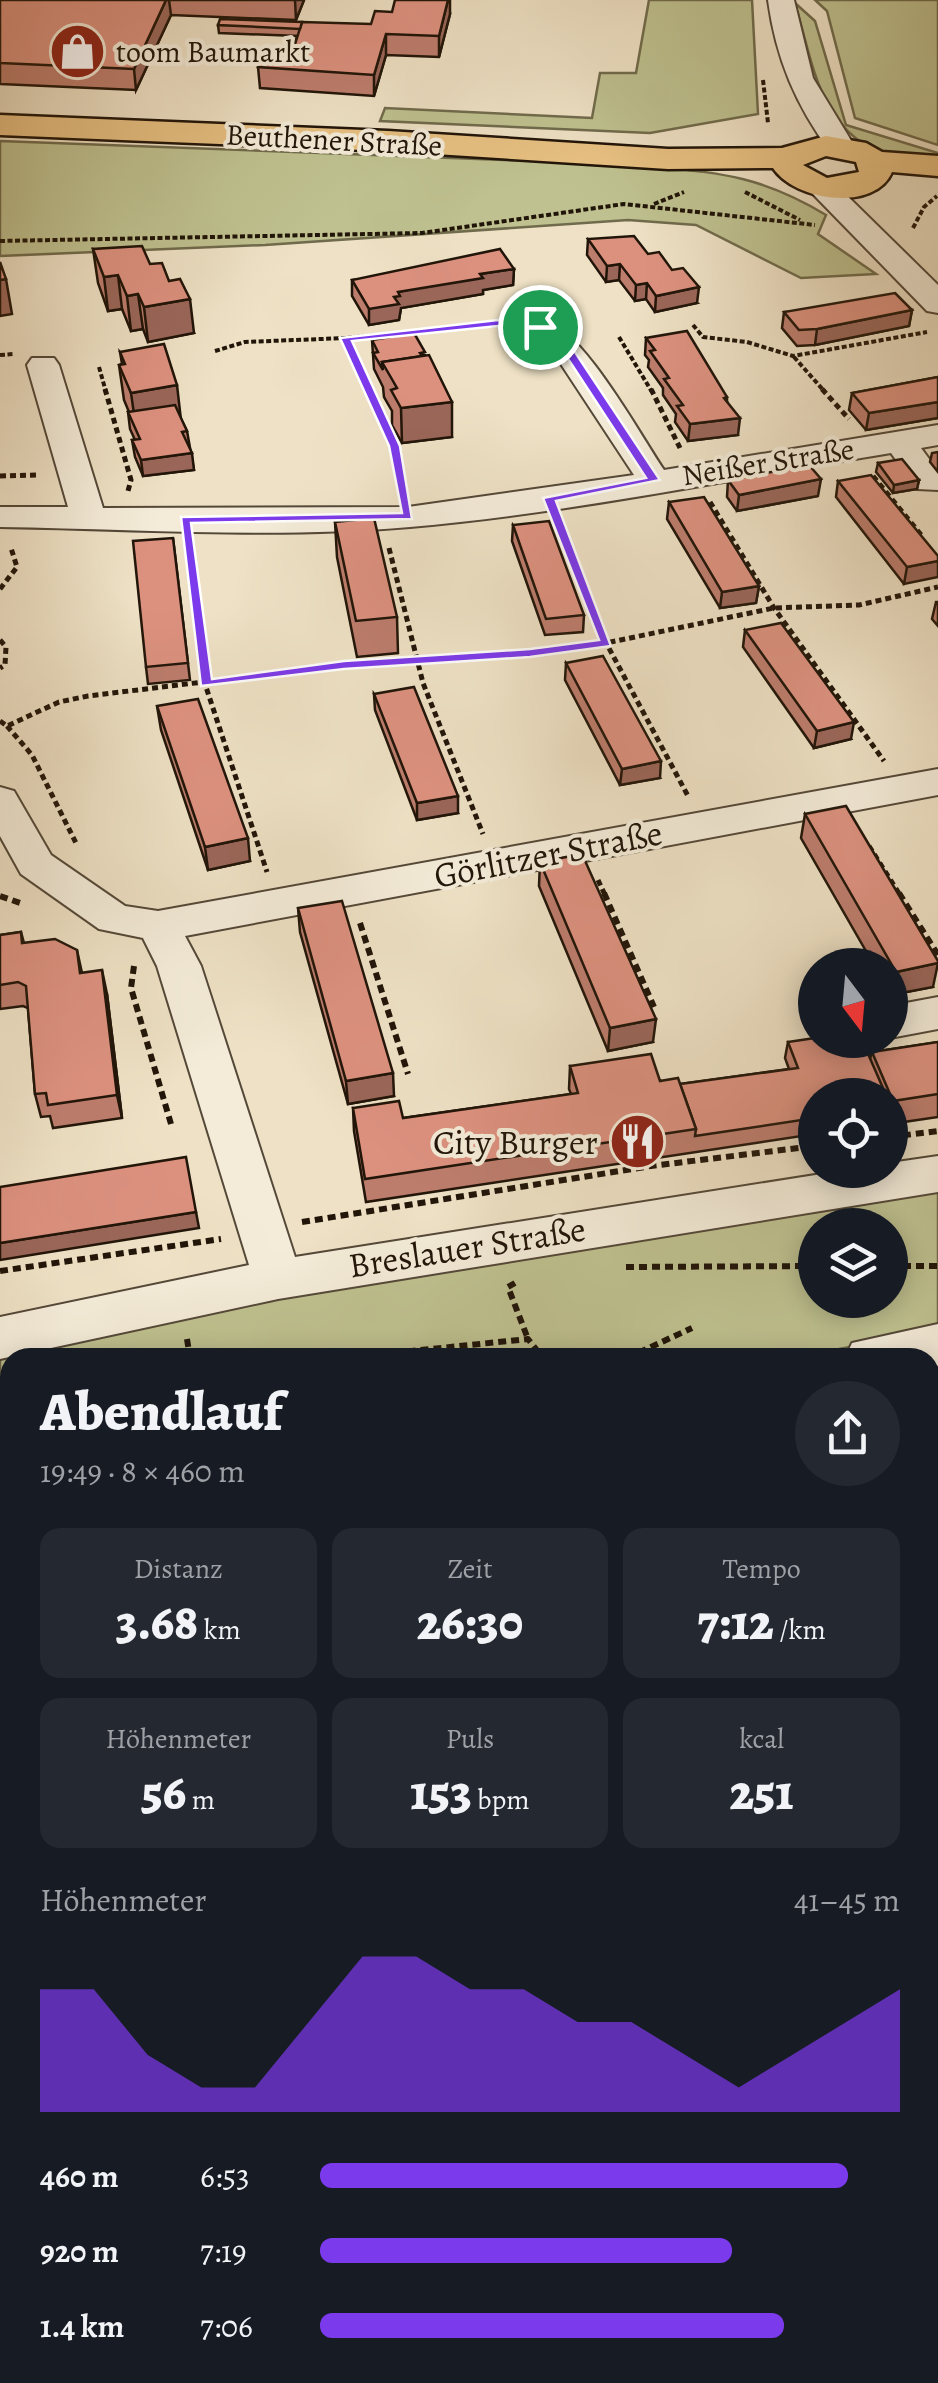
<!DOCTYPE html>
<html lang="de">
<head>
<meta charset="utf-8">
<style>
  body { margin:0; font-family:Alegreya,serif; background:#242831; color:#f1f3f6; height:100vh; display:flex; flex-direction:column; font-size:38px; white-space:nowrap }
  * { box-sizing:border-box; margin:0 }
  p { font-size:32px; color:#9ea1a6 }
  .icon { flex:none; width:55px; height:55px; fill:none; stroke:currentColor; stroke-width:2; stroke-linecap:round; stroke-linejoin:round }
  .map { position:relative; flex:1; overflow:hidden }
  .side { position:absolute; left:0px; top:1348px; width:940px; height:1038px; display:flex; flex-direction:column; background:#171b24; border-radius:30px 30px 0 0; box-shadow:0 5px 25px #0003 }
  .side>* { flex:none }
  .needle { width:65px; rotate:164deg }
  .buttons { position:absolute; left:798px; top:948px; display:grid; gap:20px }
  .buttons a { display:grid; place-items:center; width:110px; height:110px; border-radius:50%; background:#171b24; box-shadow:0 5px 25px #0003; font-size:50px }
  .pin { position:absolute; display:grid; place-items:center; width:85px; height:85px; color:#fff; margin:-42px; border:5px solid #fff; border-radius:50%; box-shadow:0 2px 10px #0007 }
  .round { display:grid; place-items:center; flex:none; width:105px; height:105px; border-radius:52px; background:#242831 }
  .overview { display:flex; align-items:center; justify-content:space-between; height:170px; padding:0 40px }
  h1 { font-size:55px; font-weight:800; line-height:75px }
  .figures { display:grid; grid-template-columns:repeat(3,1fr); gap:15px; height:170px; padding:10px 40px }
  .figures div { display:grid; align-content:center; border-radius:20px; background:#242831; text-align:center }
  .figures b { font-size:50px; font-weight:800 }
  .figures small { font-size:28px; font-weight:400 }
  .figures p { font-size:28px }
  .chart { height:280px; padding:20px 40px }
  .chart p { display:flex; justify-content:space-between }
  .chart svg { width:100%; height:180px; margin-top:10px; fill:#7c3aed; opacity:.7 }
  ul { padding:0 40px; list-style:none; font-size:32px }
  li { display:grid; grid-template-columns:160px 120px 1fr; align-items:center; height:75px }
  li i { height:25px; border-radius:12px; background:#7c3aed }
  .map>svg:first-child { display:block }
</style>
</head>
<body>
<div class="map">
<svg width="938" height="2383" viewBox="0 0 938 2383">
  <rect width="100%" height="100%" fill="#eee1c5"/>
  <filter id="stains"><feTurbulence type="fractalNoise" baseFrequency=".002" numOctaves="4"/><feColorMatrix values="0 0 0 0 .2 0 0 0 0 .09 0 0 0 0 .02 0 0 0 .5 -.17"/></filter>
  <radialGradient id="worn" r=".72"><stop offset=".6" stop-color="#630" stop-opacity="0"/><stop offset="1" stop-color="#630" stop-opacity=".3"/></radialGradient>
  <g fill="#bfc190" stroke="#706b4c" stroke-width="2.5" fill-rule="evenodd">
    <path d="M649,0H752L758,114L650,133L380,121L385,108L592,118L600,73H636Z"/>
    <path d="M815,0H938V145L855,118L827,11Z"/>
    <path d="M795,3L815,21L846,125L938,153V161C924,160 904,161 890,157C819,132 814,67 795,3Z"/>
    <path d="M0,141L640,165C717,173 758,174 826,215L818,234L876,274L801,278L696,225L628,220L265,245L0,256Z"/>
    <path d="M938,1190V1331L795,1357L10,1358V1501L0,1503V1356L432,1264ZM815,1225H890V1300H815Z"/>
  </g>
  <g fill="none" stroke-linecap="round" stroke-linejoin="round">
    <defs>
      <g id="minor">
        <path d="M768,0H794L813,78L855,147L851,153H831C796,105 776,59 768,0Z"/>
        <path d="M821,177L831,180L938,285V313L927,311L811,192L807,186L811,180Z"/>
        <path d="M541,318C582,328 639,433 664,470L938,425V445L921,448L938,471V490L917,489L891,453C731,479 571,513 410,527C275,539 135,529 0,527V507H68L27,365L32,358H54L59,365L103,508L408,507L634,475L553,352L525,327L530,320Z"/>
        <path d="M938,769V795L185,936L201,966L295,1257L847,1170H890V1163L938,1156V1192L278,1299L0,1359V1317L249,1265L157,966L143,938L99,929L21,874L0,836V787L14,791L51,855L125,906L158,911Z"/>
        <path d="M938,997V1029L890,1038V1006Z"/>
        <path d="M938,1324V1366L930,1367V1358H845L852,1343Z"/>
        <path d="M10,1492V1538L0,1541V1493Z"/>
        <path d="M938,1784V1842L930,1844V1786Z"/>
        <path d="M10,1887V1949L0,1952V1890Z"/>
        <path d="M938,2124V2190L930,2191V2125Z"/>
        <path d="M605,2375H675L677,2383H607Z"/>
      </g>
      <path id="major" d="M0,115L388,131L668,149L782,148L826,136L866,143L882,152L938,156V176L892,172C875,212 796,202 773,168L668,169L388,151L0,135ZM826,156L856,162L859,172L827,178L803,165Z"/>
    </defs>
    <use href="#minor" stroke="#544838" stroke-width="4"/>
    <use href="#major" stroke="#211509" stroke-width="5"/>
    <g stroke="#211509" stroke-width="4" stroke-dasharray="5 2.5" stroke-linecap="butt">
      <path d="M763,80L768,123"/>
      <path d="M745,192L800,220"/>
      <path d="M654,204L684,192"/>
      <path d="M913,228L924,207L937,196"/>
      <path d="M0,241L422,233L624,204L815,225"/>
      <path d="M693,325L703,337L747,342L793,356L927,332"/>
      <path d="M619,337L652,392"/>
      <path d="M215,351L245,342L346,338"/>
      <path d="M0,355L14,354"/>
      <path d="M794,357L825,392"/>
      <path d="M99,367L106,392"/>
      <path d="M370,392L346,338L508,324"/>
    </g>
    <g stroke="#211509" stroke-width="5" stroke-dasharray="6 4" stroke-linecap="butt">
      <path d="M105,389L131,480L128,491"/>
      <path d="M369,389L394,446L402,486"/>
      <path d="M651,389L680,448"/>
      <path d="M822,389L849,419"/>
      <path d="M0,476L39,475"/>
      <path d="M873,476L922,536"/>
      <path d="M710,502L774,608L884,761"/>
      <path d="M560,528L603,637L688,796"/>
      <path d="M389,548L423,683L483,834"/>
      <path d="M189,550L206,687L267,872"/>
      <path d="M0,589L17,567L11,548"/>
      <path d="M0,640L6,647L5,665L0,668"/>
      <path d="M0,721L7,726L59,702L88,696L343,665L530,653L606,643L774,608L859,605L938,587"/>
      <path d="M7,726L32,755L77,845"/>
      <path d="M869,846L900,895"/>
      <path d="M598,880L605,895"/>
    </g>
    <g stroke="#211509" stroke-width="6" stroke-dasharray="8 5" stroke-linecap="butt">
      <path d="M604,893L654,1007"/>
      <path d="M899,893L938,955"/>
      <path d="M0,896L23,904"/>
      <path d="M360,923L408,1074"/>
      <path d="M134,966L131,988L171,1124"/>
      <path d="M890,1137L938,1131"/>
      <path d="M302,1222L651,1166L815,1146"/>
      <path d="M890,1266H938"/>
      <path d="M626,1267L815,1266"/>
      <path d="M0,1271L221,1239"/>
      <path d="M515,1283L508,1287L528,1339"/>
      <path d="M187,1339L190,1358"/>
      <path d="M343,1358L528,1339L543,1358"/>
      <path d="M627,1358L692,1328"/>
      <path d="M0,1390L10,1388"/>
    </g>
    <g stroke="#211509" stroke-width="8" stroke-dasharray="10 6" stroke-linecap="butt">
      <path d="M0,2218L10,2244"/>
      <path d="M61,2375L64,2383"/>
      <path d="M415,2375L418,2383"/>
      <path d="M705,2375L708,2383"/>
    </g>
    <use href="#minor" fill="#f4ecd9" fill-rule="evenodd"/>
    <use href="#major" fill="#e7c082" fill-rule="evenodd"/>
  </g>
  <g fill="#bd7d6d" stroke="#211509" stroke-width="2.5">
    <path d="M0,0H304L296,20L171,15L136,90L0,84Z"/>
    <path d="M450,14L439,57L386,55L374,96L260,88L258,67L291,57L297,36L219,33L218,25L371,24Z"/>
    <path d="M588,239L697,303L655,312L646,299L635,301L619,280L606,282L587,255Z"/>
    <path d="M93,249L150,264L194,333L148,342L143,329L131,331L122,309L108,311L98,283Z"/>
    <path d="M514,269L513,285L483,290V294L401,308L399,320L369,325L352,296V280Z"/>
    <path d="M912,310L909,326L815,345L797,346L782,328L784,312Z"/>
    <path d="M646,338L727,397V401L738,435L688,441L675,422L676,414L663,395V388L648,367L649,360L645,355Z"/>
    <path d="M372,340L425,355L452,437L402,443L392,425V411L384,397L383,387L374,369Z"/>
    <path d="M120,352L180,417L187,431L194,470L143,476L135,457L132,440H135L130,429L128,412H129L124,400L119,365L122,364Z"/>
    <path d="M938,377V418L866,430L849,410L852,393Z"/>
    <path d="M938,452V472L930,462L932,453Z"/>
    <path d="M878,463L919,480L917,489L893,493L876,472Z"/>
    <path d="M728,480L818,496L737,511L727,497Z"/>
    <path d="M838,481L938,556L904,584L836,497Z"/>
    <path d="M669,502L759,586L756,603L720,608L667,519Z"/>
    <path d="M335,522L397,617L398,653L357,657L337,557Z"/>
    <path d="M513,525L584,615L583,632L545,635L512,541Z"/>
    <path d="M173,538L190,680L148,684L146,667Z"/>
    <path d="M936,602H938V626L932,619Z"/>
    <path d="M745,630L851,739L814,748L743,647Z"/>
    <path d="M566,663L660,778L620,785L565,680Z"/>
    <path d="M374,694L458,813L417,820L375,710Z"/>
    <path d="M157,706L250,861L208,870L161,730Z"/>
    <path d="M805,814L933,987L891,995L890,965H874L801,838Z"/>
    <path d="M540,862L653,1042L608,1051L539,886Z"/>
    <path d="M298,908L394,1096L348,1104L300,932Z"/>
    <path d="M21,932L24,943L77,950L82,973L107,994L122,1118L53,1128L50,1116L41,1117L35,1094L28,1008L23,1006L0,1009V935Z"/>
    <path d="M788,1042L870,1059L872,1052L938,1042V1117L890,1124V1095H815V1134L366,1202L354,1131L353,1108L403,1118L571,1094L569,1089L570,1066L680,1084L789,1069L785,1058Z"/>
    <path d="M938,1414V1559L930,1561V1415Z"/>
  </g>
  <g fill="#9a6659" stroke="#211509" stroke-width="2.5">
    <path d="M166,0H169L171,15L136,90L134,69Z"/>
    <path d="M295,0H304L296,20Z"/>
    <path d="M448,0H450V14L439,57V36Z"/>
    <path d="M386,34V55L374,96V75Z"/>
    <path d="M620,264L619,280L606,282L607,266Z"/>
    <path d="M514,269L513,285L483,290V294L401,308L399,320L369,325V309L394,297L398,292L480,274Z"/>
    <path d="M118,275L122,309L108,311L104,277Z"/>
    <path d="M6,279L12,314L0,316V280Z"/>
    <path d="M647,283L646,299L635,301L636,285Z"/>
    <path d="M699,287L697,303L655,312L656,296Z"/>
    <path d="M138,294L143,329L131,331L127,296Z"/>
    <path d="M190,299L194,333L148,342L144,307Z"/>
    <path d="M912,310L909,326L815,345L817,329Z"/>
    <path d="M177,385L181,420L136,428L131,393Z"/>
    <path d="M452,402V437L402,443L401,408Z"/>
    <path d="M938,402V418L866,430L869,413Z"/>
    <path d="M740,418L738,435L688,441L690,424Z"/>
    <path d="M192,453L194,470L143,476L141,460Z"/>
    <path d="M821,479L818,496L737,511L739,495Z"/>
    <path d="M919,480L917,489L893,493L894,485Z"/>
    <path d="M938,561V577L904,584L907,567Z"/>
    <path d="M759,586L756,603L720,608L722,592Z"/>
    <path d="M854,722L851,739L814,748L817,731Z"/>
    <path d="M661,761L660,778L620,785L622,769Z"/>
    <path d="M458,796V813L417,820V803Z"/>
    <path d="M248,838L250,861L208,870L205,847Z"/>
    <path d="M938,963L933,987L891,995L896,972Z"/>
    <path d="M102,970L107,994L122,1118L117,1095Z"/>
    <path d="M656,1019L653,1042L608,1051L610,1028Z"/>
    <path d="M393,1073L394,1096L348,1104L346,1081Z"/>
    <path d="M196,1212L199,1228L0,1260V1243Z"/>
    <path d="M938,1546V1559L930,1561V1548Z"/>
    <path d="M10,1745V1765L0,1767V1747Z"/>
    <path d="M938,2114V2122L930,2124V2116Z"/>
  </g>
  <g fill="#dc917f" stroke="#211509" stroke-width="2.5">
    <path d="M0,0H166L134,69L0,63Z"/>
    <path d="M395,0H448L439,36L386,34L374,75L258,67L262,56L291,57L302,22L371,24L375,11L392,12Z"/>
    <path d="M220,19L302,22L300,29L218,25Z"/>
    <path d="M634,236L648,254L659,252L672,270L683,268L699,287L656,296L647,283L636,285L620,264L607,266L588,239Z"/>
    <path d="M142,246L150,264L162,263L169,281L180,279L190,299L144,307L138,294L127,296L118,275L104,277L93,249Z"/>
    <path d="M500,249L514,269L480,274L483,278L398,292L400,296L394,297L399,304L369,309L352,280Z"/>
    <path d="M0,262L6,279L0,280Z"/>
    <path d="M895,293L912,310L817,329L799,330L784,312Z"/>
    <path d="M687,331L727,397L724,398L740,418L690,424L677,406L683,405L664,379L669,378L650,351L655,350L646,338Z"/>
    <path d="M414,333L425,352L420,353L422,356L382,362L383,370L373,353L378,352L372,340Z"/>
    <path d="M164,344L177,385L131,393L119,365L125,364L120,352Z"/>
    <path d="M429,355L452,402L401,408L391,390L397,388L382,362Z"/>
    <path d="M938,377V402L869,413L852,393Z"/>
    <path d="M175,405L187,431L182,432L192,453L141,460L132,440L140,439L128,412Z"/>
    <path d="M902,459L919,480L894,485L878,463Z"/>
    <path d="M809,465L821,479L739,495L728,480Z"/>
    <path d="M871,475L938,556V561L907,567L838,481Z"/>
    <path d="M704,497L759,586L722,592L669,502Z"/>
    <path d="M374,518L397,617L356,621L335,522Z"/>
    <path d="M549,521L584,615L546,619L513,525Z"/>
    <path d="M173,538L188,663L146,667L133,541Z"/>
    <path d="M781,623L854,722L817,731L745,630Z"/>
    <path d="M603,656L661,761L622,769L566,663Z"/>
    <path d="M414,687L458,796L417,803L374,694Z"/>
    <path d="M198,699L248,838L205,847L157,706Z"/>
    <path d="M846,806L938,961V963L896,972L805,814Z"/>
    <path d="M582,854L656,1019L610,1028L540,862Z"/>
    <path d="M342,901L393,1073L346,1081L298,908Z"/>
    <path d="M21,932L22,943L55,939L77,950L80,973L102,970L117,1095L48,1105L46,1093L35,1094L26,986L18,982L0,985V935Z"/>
    <path d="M815,1038V1040H862L886,1095H815V1118L695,1136L696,1129L680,1084L798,1068L788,1042Z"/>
    <path d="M938,1042V1094L893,1101L872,1052Z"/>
    <path d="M651,1054L660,1081L678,1078L696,1129L365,1179L353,1108L399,1101L403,1118L578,1093L570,1066Z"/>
    <path d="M186,1157L196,1212L0,1243V1187Z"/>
    <path d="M938,1414V1516L930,1518V1415Z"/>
    <path d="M938,1522V1546L930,1548V1523Z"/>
    <path d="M10,1570V1745L0,1747V1572Z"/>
    <path d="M10,1977V2143L0,2113V1982Z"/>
    <path d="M932,1997L938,2014V2114L930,2116V1998Z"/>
    <path d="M446,2375H535L538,2383H448Z"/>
  </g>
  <path fill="#7c3aed" stroke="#fff" stroke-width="2.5" fill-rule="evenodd" d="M498,320L544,324L569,343L660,480L556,501L611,646L530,657L344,669L201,686L181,517L402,513L389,446L340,338ZM498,326L538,330L561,348L646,478L543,498L599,640L530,649L344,661L212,679L191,523L412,519L400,446L352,341Z"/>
  <defs>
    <symbol id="shop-disc" viewBox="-11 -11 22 22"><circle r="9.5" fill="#8f2418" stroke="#f4ecd9"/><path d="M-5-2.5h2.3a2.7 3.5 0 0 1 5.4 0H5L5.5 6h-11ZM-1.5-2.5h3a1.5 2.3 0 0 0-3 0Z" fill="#fff"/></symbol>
    <symbol id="restaurant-disc" viewBox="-11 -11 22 22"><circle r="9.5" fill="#8f2418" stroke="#f4ecd9"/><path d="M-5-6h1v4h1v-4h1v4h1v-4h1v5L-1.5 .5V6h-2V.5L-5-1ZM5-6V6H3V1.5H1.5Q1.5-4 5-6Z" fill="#fff"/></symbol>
  </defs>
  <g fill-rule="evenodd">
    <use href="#shop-disc" x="46" y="20" width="63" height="63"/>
    <use href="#restaurant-disc" x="606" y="1110" width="63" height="63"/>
  </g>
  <g text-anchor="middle" stroke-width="8" stroke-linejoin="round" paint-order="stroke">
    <g font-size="30" fill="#211509" stroke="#f4ecd9" text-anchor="start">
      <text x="116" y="62">toom Baumarkt</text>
    </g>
    <g font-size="30" fill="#211509" stroke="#f4ecd9">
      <text transform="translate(334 140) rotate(3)" y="10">Beuthener Straße</text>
      <text transform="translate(768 462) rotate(-9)" y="10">Neißer Straße</text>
    </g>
    <g font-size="35" fill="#211509" stroke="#f4ecd9">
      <text transform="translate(548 854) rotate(-11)" y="12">Görlitzer Straße</text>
      <text transform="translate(467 1247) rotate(-9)" y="12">Breslauer Straße</text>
    </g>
    <g font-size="35" fill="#211509" stroke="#f4ecd9" text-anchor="end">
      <text x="598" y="1154">City Burger</text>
    </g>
  </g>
  <rect width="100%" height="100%" filter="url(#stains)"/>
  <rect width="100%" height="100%" fill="url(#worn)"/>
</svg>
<div class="buttons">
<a><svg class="needle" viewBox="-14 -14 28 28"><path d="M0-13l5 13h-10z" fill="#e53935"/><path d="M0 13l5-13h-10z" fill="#9ea1a6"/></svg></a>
<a><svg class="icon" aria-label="locate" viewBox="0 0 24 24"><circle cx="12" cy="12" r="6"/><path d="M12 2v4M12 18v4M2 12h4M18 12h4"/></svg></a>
<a><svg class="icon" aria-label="layers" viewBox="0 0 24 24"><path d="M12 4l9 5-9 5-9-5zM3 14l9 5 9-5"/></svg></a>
</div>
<div class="pin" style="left:540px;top:327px;background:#1e9e55"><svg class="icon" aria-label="arrive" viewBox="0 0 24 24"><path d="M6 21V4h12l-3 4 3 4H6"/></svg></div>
<section class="side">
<div class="overview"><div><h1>Abendlauf</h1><p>19:49 · 8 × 460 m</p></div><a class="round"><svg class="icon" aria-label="share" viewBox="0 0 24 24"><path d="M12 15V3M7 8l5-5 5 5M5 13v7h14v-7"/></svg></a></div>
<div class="figures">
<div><p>Distanz</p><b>3.68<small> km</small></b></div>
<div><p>Zeit</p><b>26:30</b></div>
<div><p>Tempo</p><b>7:12<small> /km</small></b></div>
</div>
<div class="figures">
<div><p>Höhenmeter</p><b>56<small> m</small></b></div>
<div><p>Puls</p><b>153<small> bpm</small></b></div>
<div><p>kcal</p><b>251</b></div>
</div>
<div class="chart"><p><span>Höhenmeter</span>41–45 m</p>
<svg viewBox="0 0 160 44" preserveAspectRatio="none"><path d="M0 44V14L10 14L20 30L30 38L40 38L50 22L60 6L70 6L80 14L90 14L100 22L110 22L120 30L130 38L140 30L150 22L160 14V44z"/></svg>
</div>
<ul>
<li><b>460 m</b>6:53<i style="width:91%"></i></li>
<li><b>920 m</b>7:19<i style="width:71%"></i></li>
<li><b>1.4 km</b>7:06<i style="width:80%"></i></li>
</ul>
</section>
</div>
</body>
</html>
